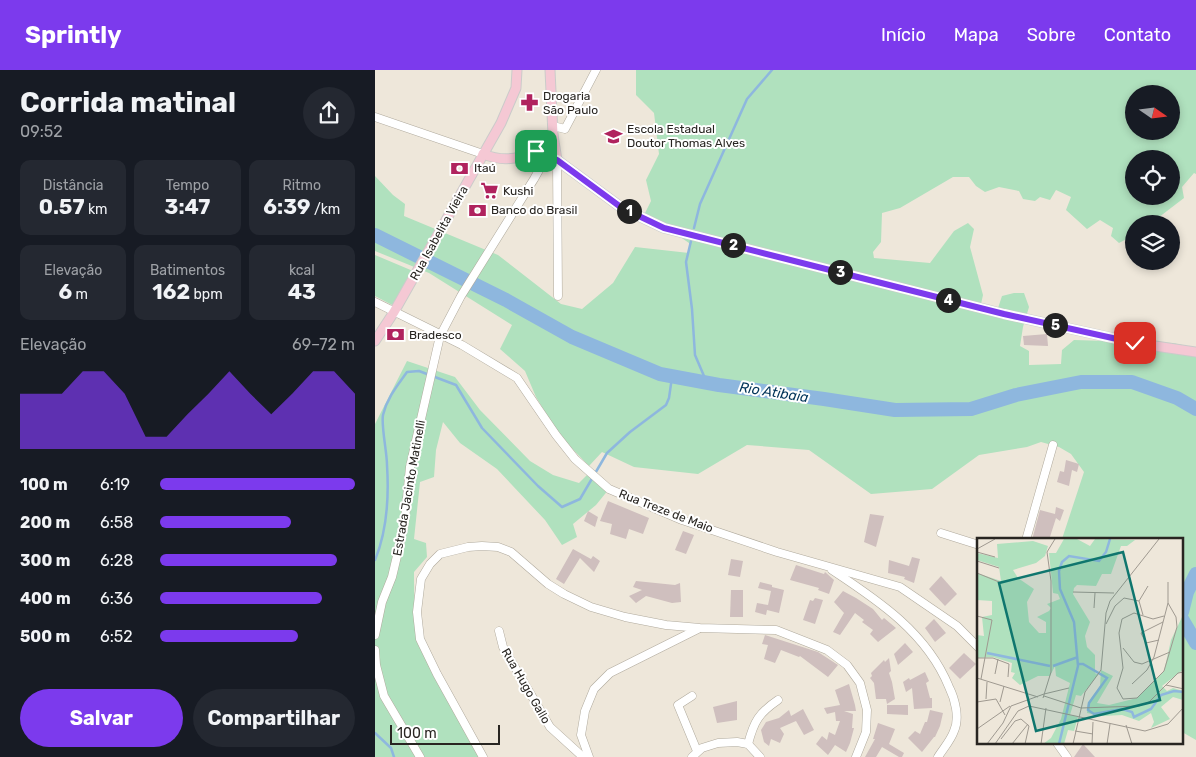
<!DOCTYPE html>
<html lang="pt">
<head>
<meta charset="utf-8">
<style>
  body { margin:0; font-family:Rubik,sans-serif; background:#242831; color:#f1f3f6; height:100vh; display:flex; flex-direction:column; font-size:19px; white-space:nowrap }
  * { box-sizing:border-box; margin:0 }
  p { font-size:16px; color:#9ea1a6 }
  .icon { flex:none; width:28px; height:28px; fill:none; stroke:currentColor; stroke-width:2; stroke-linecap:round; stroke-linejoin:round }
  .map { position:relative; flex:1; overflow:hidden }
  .drawer { display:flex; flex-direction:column; background:#171b24; width:375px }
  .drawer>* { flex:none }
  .needle { width:32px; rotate:104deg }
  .buttons { position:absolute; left:750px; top:15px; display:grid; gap:10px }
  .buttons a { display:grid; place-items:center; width:55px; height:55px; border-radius:50%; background:#171b24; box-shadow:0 2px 8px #0003; font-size:25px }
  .scale { position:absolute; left:15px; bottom:12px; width:110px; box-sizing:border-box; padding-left:5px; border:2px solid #282521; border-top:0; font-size:14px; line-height:18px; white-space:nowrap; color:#282521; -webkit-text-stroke:4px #fff; paint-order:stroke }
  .pin { position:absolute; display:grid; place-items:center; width:42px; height:42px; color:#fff; margin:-21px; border-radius:10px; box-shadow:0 2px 8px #0006 }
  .km { position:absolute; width:25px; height:25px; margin:-12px; border-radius:50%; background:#222; color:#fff; font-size:14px; line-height:25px; text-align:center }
  .round { display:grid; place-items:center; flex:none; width:52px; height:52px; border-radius:26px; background:#242831 }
  .head { display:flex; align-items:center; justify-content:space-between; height:85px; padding:0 20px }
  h1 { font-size:28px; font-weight:700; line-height:38px }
  .figures { display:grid; grid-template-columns:repeat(3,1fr); gap:8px; height:85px; padding:5px 20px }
  .figures div { display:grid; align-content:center; border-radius:10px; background:#242831; text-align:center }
  .figures b { font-size:21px; font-weight:700 }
  .figures small { font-size:14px; font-weight:400 }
  .figures p { font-size:14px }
  .chart { height:140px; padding:10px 20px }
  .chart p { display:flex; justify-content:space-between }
  .chart svg { width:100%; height:90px; margin-top:5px; fill:#7c3aed; opacity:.7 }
  .action { display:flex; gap:10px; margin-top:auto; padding:10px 20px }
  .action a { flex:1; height:58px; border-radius:30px; background:#7c3aed; color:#fff; font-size:20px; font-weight:700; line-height:58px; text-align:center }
  .action a+a { background:#242831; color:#f1f3f6 }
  ul { padding:0 20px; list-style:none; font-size:16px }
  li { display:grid; grid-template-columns:80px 60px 1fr; align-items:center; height:38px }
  li i { height:12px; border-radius:6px; background:#7c3aed }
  header { display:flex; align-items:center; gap:30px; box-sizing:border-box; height:70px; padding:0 25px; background:#7c3aed; color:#fff }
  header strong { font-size:24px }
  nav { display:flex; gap:28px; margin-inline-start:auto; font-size:18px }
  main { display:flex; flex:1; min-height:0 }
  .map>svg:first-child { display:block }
</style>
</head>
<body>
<header>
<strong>Sprintly</strong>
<nav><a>Início</a><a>Mapa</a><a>Sobre</a><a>Contato</a></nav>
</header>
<main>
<section class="drawer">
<div class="head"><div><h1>Corrida matinal</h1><p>09:52</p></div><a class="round"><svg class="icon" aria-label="share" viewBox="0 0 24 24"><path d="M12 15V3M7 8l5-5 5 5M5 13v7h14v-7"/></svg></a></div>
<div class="figures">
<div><p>Distância</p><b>0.57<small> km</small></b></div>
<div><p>Tempo</p><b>3:47</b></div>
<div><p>Ritmo</p><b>6:39<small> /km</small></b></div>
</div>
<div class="figures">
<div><p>Elevação</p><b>6<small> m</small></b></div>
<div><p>Batimentos</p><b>162<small> bpm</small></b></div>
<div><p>kcal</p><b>43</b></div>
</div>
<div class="chart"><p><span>Elevação</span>69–72 m</p>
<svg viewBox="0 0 160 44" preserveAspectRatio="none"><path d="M0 44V17L10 17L20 17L30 6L40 6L50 17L60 38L70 38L80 27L90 17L100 6L110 17L120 27L130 17L140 6L150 6L160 17V44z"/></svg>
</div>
<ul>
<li><b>100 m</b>6:19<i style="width:100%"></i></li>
<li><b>200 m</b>6:58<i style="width:67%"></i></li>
<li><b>300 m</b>6:28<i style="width:91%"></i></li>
<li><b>400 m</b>6:36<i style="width:83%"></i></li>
<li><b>500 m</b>6:52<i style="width:71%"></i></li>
</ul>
<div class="action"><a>Salvar</a><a>Compartilhar</a></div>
</section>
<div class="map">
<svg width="821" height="687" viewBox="0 0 821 687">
  <rect width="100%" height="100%" fill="#eee7da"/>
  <g fill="#b0e1be" fill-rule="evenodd">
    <path d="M261,0H821V104L819,103L807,117L809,128L775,154H759V165L744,173L736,166L738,158L725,150L712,159L691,140L696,127L681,120L675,130L665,127L660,131L648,129L644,121L624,117L610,122L601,116L594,107H578L525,138L507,143L506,172L498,182L499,188L555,193L579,161L593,153L599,159L595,177L608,225L606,234L623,238L627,226L639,223H649L654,237L648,257L645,276L654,281V295L686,294L687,280L699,270L798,273L821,278V670L807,662V470L687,469L709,402L696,384L684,377L666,372L652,377L604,385L557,419L496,424L434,380L372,375L323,404L259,397L227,382L214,396L184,365L161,327L150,301L125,279L137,255L54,203L0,181V106L18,125L30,134L29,146L123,185L186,234L207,239L238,213L260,177L314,183V173L270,143L276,131L271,110L284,84L279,43L261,25ZM759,24H796V61H759ZM759,89H796V126H759Z"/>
    <path d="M0,185L38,201L19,236L0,226Z"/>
    <path d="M32,291L80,307L105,340L155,391L178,405L204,413L212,405L234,419L221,435L198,454L202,467L187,475L170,450L122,399L85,373L68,352L61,380L59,407L45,412L39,469L51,473L52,487L39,502C39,519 39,554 46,570C61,610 89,651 112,687H0V354Z"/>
  </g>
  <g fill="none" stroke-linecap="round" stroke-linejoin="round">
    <g stroke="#8eb7de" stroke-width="2.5">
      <path d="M319,158L325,134L372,29L397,0"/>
      <path d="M316,171L311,192L317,239L320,285L332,313"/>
      <path d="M0,490C12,461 14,426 12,395C12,382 6,356 8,345C12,328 22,316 32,302L44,301L81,315L107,358L163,416L187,437L205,429L232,383L255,362L291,335L294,328L297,307"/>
      <path d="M0,663L16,678L19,687"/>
    </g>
    <g stroke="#8eb7de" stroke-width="14">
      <path d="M0,165L131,230L197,267L285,304L344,315L449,329L520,340L596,339L641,325L706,312H757L802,328L821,339"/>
      <path d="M807,542L812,522L821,504"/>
      <path d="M807,549L821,573"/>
    </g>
  </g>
  <g fill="#cfbfbe">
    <path d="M672,264L673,276L649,275L648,266Z"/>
    <path d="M691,390L704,394L702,402L697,400L694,416L682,412L685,401L689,402Z"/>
    <path d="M233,431L274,448L268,464L254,459L251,469L235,464L237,454L225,451Z"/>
    <path d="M681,437L689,440L685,451L681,448L674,470H657L665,440L680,444Z"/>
    <path d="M213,441L223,447L220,457L209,451Z"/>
    <path d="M495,444L509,446L501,477L489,472Z"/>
    <path d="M308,461L319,465L311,484L300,480Z"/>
    <path d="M198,479L216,489L218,486L225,491L219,502L205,488L189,514L181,509Z"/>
    <path d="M537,487L545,489L539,513L529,509L530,507L513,503L514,490L534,496Z"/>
    <path d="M356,489L368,491L365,507L353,505Z"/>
    <path d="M421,495L449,504L450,502L459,510L454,524L443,520L444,518L415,510Z"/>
    <path d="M566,506L582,524L570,536L554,519Z"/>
    <path d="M261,511L300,515L305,513L306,532L297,533L271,526L261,533L254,526L267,520L258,517Z"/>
    <path d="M385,512L397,515V517L409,520L404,543L392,540L391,545L380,542L382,533L393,535L396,521L383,518Z"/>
    <path d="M356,520H368V547H355Z"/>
    <path d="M468,521L481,528L498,539L507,550L509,548L521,558L503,572L495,564L498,560L487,552L489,550L480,543L465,565L458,562L469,543L459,532Z"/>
    <path d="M440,528L448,530L440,554L428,550L435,530L438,531Z"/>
    <path d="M559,549L571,563L560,572L550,558Z"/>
    <path d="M390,565L443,582L463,595L453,607L425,586L424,587L406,580L400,593L389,589L393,575L387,574Z"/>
    <path d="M530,573L538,582L523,595L519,584Z"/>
    <path d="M589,583L601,594L585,609L574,598Z"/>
    <path d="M514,588L516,601L514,603L517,612L520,629L512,634L511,629H501L499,613L495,608L497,606L496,603L509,590L510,592Z"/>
    <path d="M550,602L554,611L551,613L555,628H557V638L539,639L537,618L531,622L528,612L534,608L535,610Z"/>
    <path d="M474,614L480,635L481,641H469L478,644L477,658H479L475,673L471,682L460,675L453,685L441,674L447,666L452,670L454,662L460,665L465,651H461L460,642L452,644L449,638L465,635L460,620Z"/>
    <path d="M362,631V650L342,653L338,637Z"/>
    <path d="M512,635H533V645L512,644Z"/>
    <path d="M428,639L439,660L429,665L421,651L405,658L409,664L405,673L396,669L394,676L389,672L386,660L391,652L404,648L414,640L416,646Z"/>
    <path d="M555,640L568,643L565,656L560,667H559L547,682L533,668L540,661L545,664L550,652H552Z"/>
    <path d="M503,653L520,659L514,674L529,683L527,687H524L507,677L501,687H490L500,669H498Z"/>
    <path d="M708,674L720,687H699Z"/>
  </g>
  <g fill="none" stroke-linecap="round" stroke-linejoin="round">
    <defs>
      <g id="minor">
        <path d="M0,47L108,84"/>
        <path d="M178,56L190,59L221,0"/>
        <path d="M182,90L183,226"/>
        <path d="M0,232L87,275L142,308L181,365L200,389L234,419L307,450L402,482L525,517L582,556L604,578"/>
        <path d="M566,463L604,475"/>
        <path d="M651,470L678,375"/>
        <path d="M457,500C504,531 552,563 574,617C580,629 585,648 579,661C576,670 568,679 563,687"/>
        <path d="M124,561L128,577L175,657L208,687"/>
        <path d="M0,565L7,532L17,507L22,486L30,449L35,397L65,266L86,226L159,109L172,86"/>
        <path d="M0,580L1,595L9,626L45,687"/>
        <path d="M317,626L303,635L322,681"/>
        <path d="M682,673L692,687"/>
        <path d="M373,674C379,651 384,643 403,630"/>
        <path d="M108,687L62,604L45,569L42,542L46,509L55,494L65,484L93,477L107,476L123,477L136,482L173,514L189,524L216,537L250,547L291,555L325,558L401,560L452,580L472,595L485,613L492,640L491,662L481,687"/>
        <path d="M214,687L206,665L210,641L219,619L235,603L323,559"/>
        <path d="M317,687L327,678L343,673L362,672L373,674L385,687"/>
      </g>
      <g id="major">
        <path d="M175,0L178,65L182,90"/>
        <path d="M161,81L182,90L247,138L289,158L629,244L760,273L821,282"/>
        <path d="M108,84C135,95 159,86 178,65"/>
        <path d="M0,271L19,242L126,53L141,18L142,0"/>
      </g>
    </defs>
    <use href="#minor" stroke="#b0aa9d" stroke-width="9"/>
    <use href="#major" stroke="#cbcbca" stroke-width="11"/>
    <use href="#minor" stroke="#fff" stroke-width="8"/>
    <use href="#major" stroke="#f5c8d4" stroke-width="9"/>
  </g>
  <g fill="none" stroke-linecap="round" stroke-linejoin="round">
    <defs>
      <path id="route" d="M161,81L182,90L247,138L289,158L629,244L760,273"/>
    </defs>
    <use href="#route" stroke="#fff" stroke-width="10"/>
    <use href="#route" stroke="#7c3aed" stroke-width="6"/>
  </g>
  <defs>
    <symbol id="pharmacy-bare" viewBox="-9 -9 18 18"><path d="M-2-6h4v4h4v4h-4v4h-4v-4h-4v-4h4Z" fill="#b0235e" stroke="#fff" stroke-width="2.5" paint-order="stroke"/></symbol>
    <symbol id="school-bare" viewBox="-9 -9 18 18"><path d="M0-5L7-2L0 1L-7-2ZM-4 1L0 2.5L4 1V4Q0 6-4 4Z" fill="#b0235e" stroke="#fff" stroke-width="2.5" paint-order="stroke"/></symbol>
    <symbol id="bank-bare" viewBox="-9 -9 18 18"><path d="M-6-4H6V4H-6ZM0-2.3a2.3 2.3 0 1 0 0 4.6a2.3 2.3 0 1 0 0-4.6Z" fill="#b0235e" stroke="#fff" stroke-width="2.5" paint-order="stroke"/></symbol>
    <symbol id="supermarket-bare" viewBox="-9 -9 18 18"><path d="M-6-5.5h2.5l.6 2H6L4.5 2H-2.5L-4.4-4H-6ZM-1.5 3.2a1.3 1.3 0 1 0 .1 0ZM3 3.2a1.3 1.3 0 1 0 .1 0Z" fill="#b0235e" stroke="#fff" stroke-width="2.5" paint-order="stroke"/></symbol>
  </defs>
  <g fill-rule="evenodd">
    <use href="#pharmacy-bare" x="142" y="20" width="25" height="25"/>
    <use href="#school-bare" x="226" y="54" width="25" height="25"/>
    <use href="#bank-bare" x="72" y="86" width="25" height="25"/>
    <use href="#supermarket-bare" x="102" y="108" width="25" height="25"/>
    <use href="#bank-bare" x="90" y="128" width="25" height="25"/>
    <use href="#bank-bare" x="8" y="252" width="25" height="25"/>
  </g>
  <g text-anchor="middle" stroke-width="4" stroke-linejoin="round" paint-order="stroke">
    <g font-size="12" fill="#282521" stroke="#fff" text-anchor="start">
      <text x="168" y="30">Drogaria<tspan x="168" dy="14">São Paulo</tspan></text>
      <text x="252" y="63">Escola Estadual<tspan x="252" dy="14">Doutor Thomas Alves</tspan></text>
      <text x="99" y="102">Itaú</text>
      <text x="128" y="125">Kushi</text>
      <text x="116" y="144">Banco do Brasil</text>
      <text x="34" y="269">Bradesco</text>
    </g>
    <g font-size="12" fill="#282521" stroke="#fff">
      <text transform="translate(64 163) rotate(-61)" y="4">Rua Isabelita Vieira</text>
      <text transform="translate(34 418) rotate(-80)" y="4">Estrada Jacinto Matinelli</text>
      <text transform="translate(291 441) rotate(21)" y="4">Rua Treze de Maio</text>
      <text transform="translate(151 616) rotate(60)" y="4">Rua Hugo Gallo</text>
    </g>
    <g font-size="14" font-style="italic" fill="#023459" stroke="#fff">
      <text transform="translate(399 322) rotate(9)" y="5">Rio Atibaia</text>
    </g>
  </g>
  <g transform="translate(602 468)">
    <rect width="206" height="206" fill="#eee7da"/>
    <path d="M87,1H100L113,8L118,1L158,2L150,8H144L134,36H125L119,48L100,47L97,50L96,56L113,84L108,98L110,109L118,117V135L121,137L104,158L99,157L93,177L101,179L97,193L91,192L87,206H66L74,200L84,181L93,145L79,138L78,128L73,138H61L43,147L35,140L38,135L34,134L35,125L16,119L0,120V97L7,98L5,79L15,77V63L0,62V35L24,43L22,29L0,22V15L21,20L20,6L56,3L71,8L68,18L59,25L36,32L41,40L57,51L50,64L52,84L62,95H69V84L60,79L72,73L74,70L70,66L83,61L81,56L76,55L72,15H79ZM206,77V132L185,148L190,153L196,150L206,153V162L196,159L184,169L193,181L174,190L177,184L174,175L162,183L145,177L126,178L110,175L111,165L123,148L124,132L136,138L120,165L132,167L160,160L187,133L194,102Z" fill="#b0e1be"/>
    <path fill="none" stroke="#8eb7de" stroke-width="2.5" d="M10,115L73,128M101,126H106L130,140L112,165L111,172L117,176L145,171L155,174L157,179L174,171L184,157L197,153L207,154M76,128L101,119M82,206L101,128L97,84L83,51L82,33L85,24L92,18L122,23L129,14L133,1"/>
    <path fill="none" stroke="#9f9990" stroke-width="1" d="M0,11L18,1M0,14L18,19M0,23L22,30M0,35L22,44M96,54L137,55M162,63L171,48M117,70L118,55M0,78L15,82L4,141M187,78L176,81L157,75L145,81L142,95L146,130L140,150L146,161L160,160L187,133L200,89L199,79L191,65M129,86L138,68L147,60L162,63L166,77M182,102L169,105L164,95L186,84M146,110L157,124L165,126L193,114M0,120H16L32,126L31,139M18,136L21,121M0,140L61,159M155,146L170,132L177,119L191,65V44M189,147L207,151M67,156L92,150M67,158L104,170L162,168L172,164L201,135L207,134M66,160L74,134V43L70,14L78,1M9,161L10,144M0,164L19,161L28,177M23,164L27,148M149,187L155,206M0,191L33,168M98,193L116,196M24,201L38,183L44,181L52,188L48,206M10,206L26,185L34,168L67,156M18,206L41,173L52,168L168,193L191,186L207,169M35,206L51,186M64,206L69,170M96,206L108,154L124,132L129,75L133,63L182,1M115,206L116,184M130,206L133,186"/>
    <path fill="#0f766e" fill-opacity="0.15" stroke="#0f766e" stroke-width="2.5" d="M146,14L183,162L59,193L22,45Z"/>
    <rect width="206" height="206" fill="none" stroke="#282521" stroke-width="2.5"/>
  </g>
</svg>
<div class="buttons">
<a><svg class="needle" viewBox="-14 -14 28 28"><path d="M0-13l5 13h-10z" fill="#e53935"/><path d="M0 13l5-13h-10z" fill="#9ea1a6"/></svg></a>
<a><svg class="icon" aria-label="locate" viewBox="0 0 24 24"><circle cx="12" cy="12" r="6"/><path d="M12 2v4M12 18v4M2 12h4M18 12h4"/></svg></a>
<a><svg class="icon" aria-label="layers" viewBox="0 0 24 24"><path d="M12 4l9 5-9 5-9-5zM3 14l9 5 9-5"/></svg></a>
</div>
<div class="scale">100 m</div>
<div class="pin" style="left:161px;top:81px;background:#1e9e55"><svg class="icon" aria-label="arrive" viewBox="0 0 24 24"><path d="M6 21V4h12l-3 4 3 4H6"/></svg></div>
<div class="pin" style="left:760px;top:273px;background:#d93025"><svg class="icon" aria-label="check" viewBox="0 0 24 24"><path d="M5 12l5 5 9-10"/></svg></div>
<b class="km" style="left:254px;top:141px">1</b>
<b class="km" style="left:358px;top:175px">2</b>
<b class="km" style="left:465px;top:202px">3</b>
<b class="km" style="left:573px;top:230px">4</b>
<b class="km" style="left:680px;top:255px">5</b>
</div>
</main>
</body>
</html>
